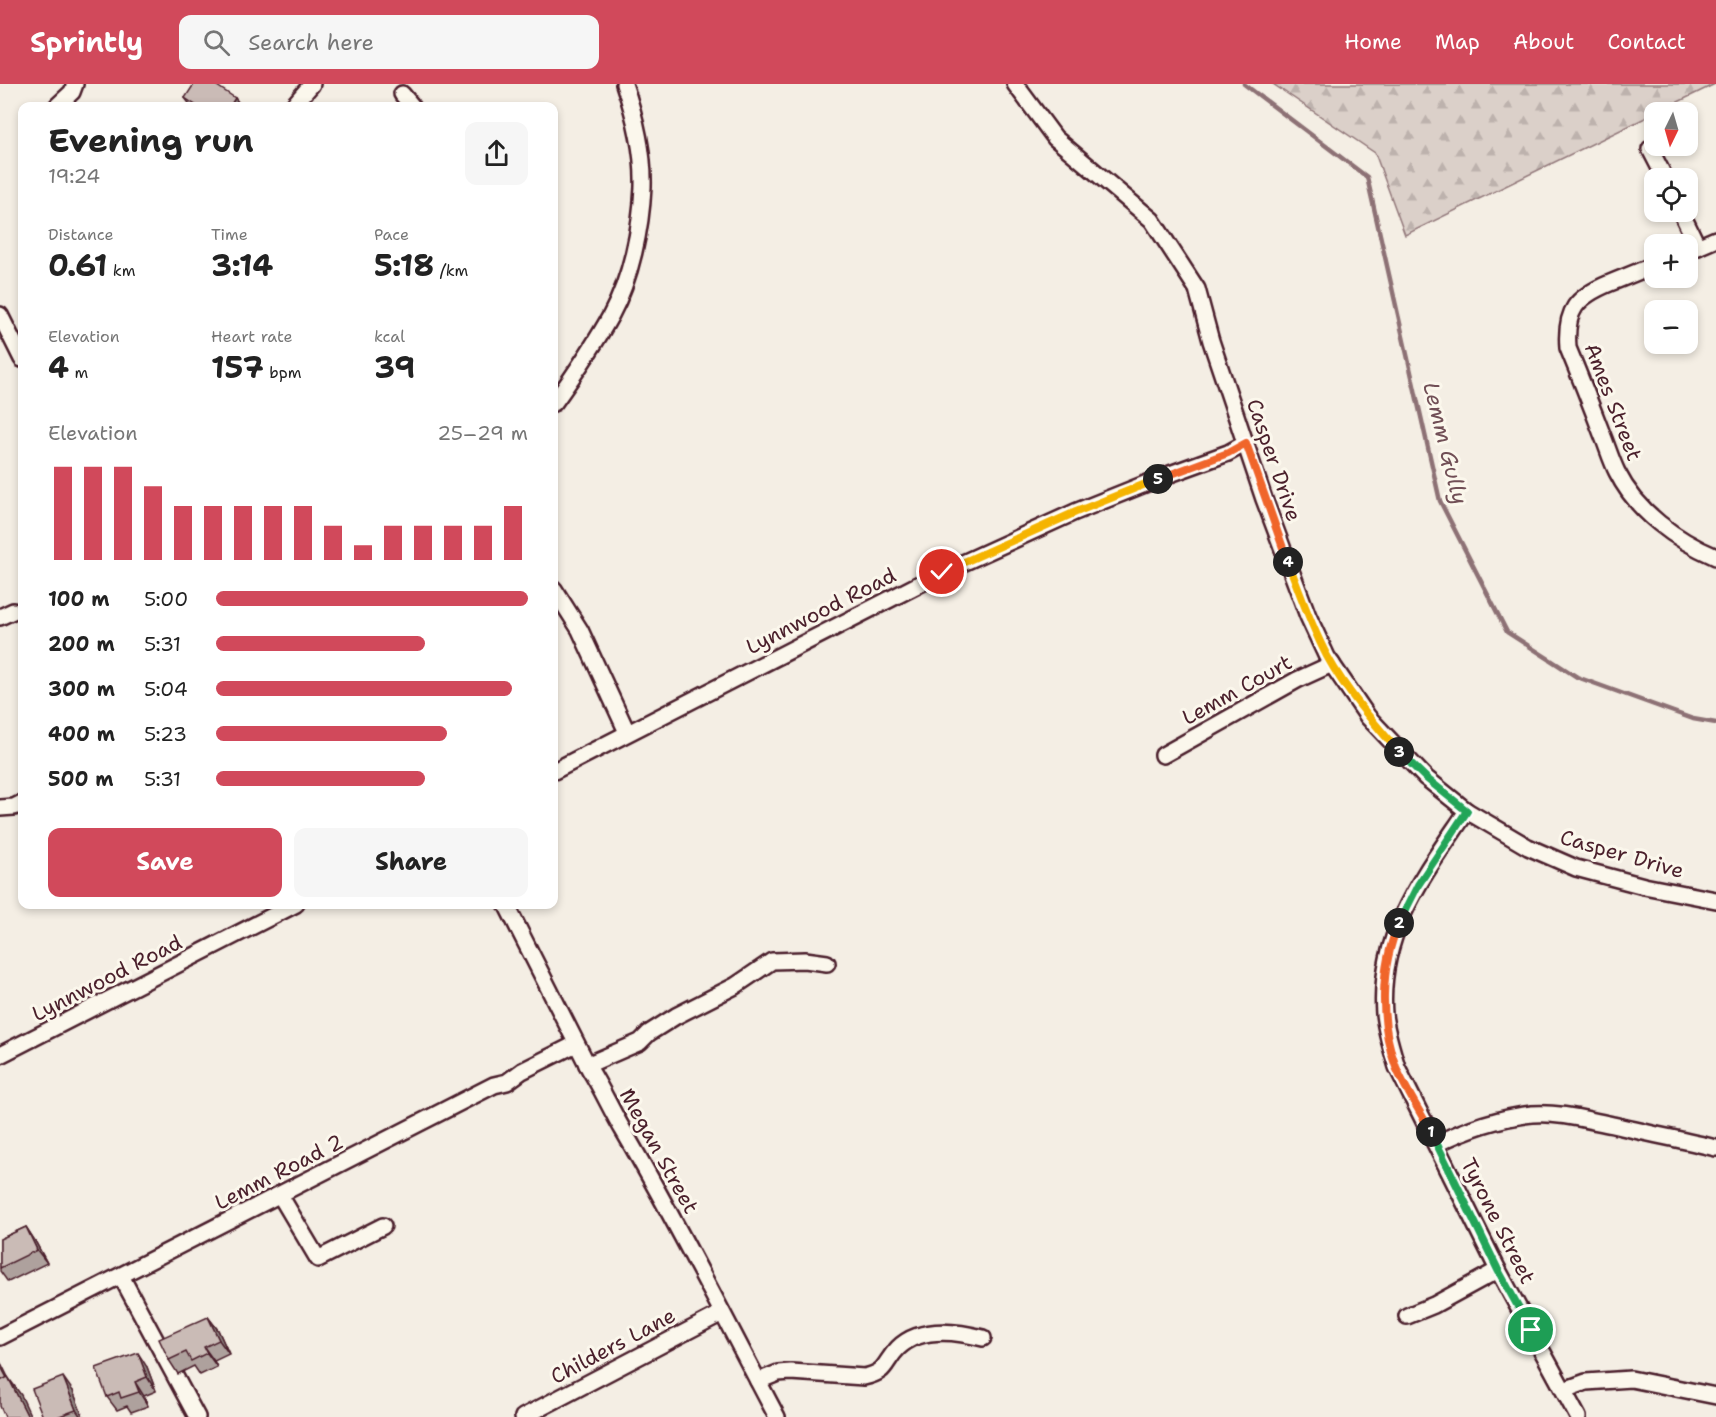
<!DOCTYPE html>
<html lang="en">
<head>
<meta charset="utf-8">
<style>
  body { margin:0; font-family:"Shantell Sans",sans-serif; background:#f6f6f6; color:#222; height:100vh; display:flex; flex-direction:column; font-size:22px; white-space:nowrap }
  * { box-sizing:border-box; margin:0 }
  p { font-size:20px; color:#767676 }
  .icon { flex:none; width:33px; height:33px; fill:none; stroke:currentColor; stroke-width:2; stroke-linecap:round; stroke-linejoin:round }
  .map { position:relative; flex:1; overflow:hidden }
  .drawer { position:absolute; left:18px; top:18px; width:540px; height:807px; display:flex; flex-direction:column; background:#fff; border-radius:12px; box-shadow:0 3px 9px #0003 }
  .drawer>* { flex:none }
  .needle { width:39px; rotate:185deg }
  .controls { position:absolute; left:1644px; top:18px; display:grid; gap:12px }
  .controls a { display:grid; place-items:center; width:54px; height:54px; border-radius:12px; background:#fff; box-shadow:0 3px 9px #0003; font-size:30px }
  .pin { position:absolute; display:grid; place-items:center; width:51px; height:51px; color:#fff; margin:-26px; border:3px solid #fff; border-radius:50%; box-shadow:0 2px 6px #0007 }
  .km { position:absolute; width:30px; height:30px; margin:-15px; border-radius:50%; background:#222; color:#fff; font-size:16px; line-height:30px; text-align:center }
  .round { display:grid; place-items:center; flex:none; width:63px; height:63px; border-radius:12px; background:#f6f6f6 }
  .head { display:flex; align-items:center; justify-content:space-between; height:102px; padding:0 30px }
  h1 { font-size:33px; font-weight:700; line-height:45px }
  .figures { display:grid; grid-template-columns:repeat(3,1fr); gap:9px; height:102px; padding:6px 30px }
  .figures div { display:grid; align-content:center }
  .figures b { font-size:30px; font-weight:700 }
  .figures small { font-size:16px; font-weight:400 }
  .figures p { font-size:16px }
  .chart { height:168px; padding:12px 30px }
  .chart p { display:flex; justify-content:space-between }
  .chart svg { width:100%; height:108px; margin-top:6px; stroke:#d1495b; stroke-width:6 }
  .primary-button { display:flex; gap:12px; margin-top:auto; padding:12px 30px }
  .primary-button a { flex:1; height:69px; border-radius:12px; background:#d1495b; color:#fff; font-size:24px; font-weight:700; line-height:69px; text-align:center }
  .primary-button a+a { background:#f6f6f6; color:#222 }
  ul { padding:0 30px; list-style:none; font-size:20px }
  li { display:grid; grid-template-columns:96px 72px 1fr; align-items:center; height:45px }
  li i { height:15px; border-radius:8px; background:#d1495b }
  header { display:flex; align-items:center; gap:36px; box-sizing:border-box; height:84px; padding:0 30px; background:#d1495b; color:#fff }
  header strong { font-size:28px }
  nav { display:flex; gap:33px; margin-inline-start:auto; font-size:21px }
  .search { width:420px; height:54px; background:#f6f6f6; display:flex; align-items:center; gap:15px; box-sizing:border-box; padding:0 21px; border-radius:12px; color:#767676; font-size:22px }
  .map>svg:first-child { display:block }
</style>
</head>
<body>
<header>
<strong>Sprintly</strong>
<div class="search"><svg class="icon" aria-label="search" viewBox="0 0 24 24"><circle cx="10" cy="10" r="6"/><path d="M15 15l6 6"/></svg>Search here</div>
<nav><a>Home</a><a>Map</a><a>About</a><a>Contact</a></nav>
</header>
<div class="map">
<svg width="1716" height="1333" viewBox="0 0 1716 1333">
  <defs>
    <pattern id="forest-firs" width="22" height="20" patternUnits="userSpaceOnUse" patternTransform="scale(1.5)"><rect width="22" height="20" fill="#dbd0c9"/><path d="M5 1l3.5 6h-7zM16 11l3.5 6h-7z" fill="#bdb2ad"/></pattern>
  </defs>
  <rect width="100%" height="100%" fill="#f4eee4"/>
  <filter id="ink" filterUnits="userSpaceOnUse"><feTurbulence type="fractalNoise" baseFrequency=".0167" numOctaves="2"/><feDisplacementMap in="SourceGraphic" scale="12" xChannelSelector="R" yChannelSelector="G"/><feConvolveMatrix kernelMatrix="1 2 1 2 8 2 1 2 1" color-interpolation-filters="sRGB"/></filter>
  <g filter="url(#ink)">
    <path fill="url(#forest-firs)" stroke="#92787a" stroke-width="1.5" d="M1273,0H1715L1405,151L1375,69Z"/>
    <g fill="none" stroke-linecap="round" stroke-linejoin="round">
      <path stroke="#8d7174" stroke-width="4.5" d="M1244,0L1367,93L1440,417L1507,548L1577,593L1693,635L1716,639"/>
      <defs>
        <g id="minor">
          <path d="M1015,0L1055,54L1152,136L1197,205L1211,257L1264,415L1308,532L1327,573L1368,633L1426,694L1467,727L1528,763L1576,784L1644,802L1716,816"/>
          <path d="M402,10L412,22"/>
          <path d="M57,22L72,8L75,0"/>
          <path d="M293,22L312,0"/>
          <path d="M1650,65L1665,94"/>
          <path d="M1681,128L1698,163"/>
          <path d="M1688,167L1716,155"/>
          <path d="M1654,181C1640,187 1625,193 1610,199C1576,213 1565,226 1568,264C1580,293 1591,321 1602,350C1607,362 1611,376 1617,388C1637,428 1676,456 1716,473"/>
          <path d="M0,231L22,275"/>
          <path d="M554,319C574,291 594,262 611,231C631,194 641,145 643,103C644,69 635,32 624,0"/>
          <path d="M554,505L580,546L627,648"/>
          <path d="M0,533L13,527"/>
          <path d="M1163,671L1297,596L1332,580"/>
          <path d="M554,687L943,488L1075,428L1170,390L1228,369L1246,359"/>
          <path d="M0,724L14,723L22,719"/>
          <path d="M1467,727C1424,791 1378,848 1384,930C1386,948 1392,966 1397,983L1498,1186L1578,1333"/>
          <path d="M506,820L590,986C602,1005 611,1026 623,1046C678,1140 726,1237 777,1333"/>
          <path d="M0,971L296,820"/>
          <path d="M587,981L640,958L649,949L676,932L735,902L772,877L805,876L827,879"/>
          <path d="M1436,1060C1466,1045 1498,1034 1532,1030C1559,1028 1587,1036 1613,1041C1647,1049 1682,1056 1716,1064"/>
          <path d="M280,1111L318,1175L383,1142"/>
          <path d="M121,1192L197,1333"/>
          <path d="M1407,1232L1434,1221L1498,1186"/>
          <path d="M0,1253L494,1001L507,998L522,987L576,960"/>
          <path d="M758,1297L778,1289L791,1288L864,1293C888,1288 883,1279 898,1264C920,1242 956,1247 983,1254"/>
          <path d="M1564,1306L1586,1298L1631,1295L1716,1312"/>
          <path d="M523,1333L722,1229"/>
        </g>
      </defs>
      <use href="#minor" stroke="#4a1f2b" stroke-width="20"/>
      <use href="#minor" stroke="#fbf7ec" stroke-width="15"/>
    </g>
    <g fill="#aea19d" stroke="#4a1f2b" stroke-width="1.5">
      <path d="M185,14H235L241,22H191Z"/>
      <path d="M26,1143L35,1157L47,1179L8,1198L0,1187V1155Z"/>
      <path d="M208,1233L218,1246L229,1270L214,1277L217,1283L200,1291L194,1282L178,1290L169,1276Z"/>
      <path d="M147,1283L156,1307L144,1312L148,1322L131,1328L127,1322L117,1326L107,1313Z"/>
      <path d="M73,1307L83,1333H43Z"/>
    </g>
    <g fill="#8d837f" stroke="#4a1f2b" stroke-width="1.5">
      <path d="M235,14L241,22H230Z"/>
      <path d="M26,1143L35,1157L47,1179L37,1166Z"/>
      <path d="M208,1233L218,1246L229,1270L219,1256Z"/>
      <path d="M204,1263L214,1277L217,1283L207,1269Z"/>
      <path d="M138,1269L147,1283L156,1307L147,1293Z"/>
      <path d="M0,1278L2,1281L15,1307L9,1298L0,1281Z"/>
      <path d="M8,1293L21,1311L31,1333H28Z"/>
      <path d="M63,1293L73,1307L83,1333H81L76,1326Z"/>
      <path d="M135,1298L144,1312L148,1322L139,1308Z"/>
    </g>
    <g fill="#cabbb6" stroke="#4a1f2b" stroke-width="1.5">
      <path d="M194,0H214L235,14L230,22H197L185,14Z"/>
      <path d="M26,1143L37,1166L0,1184V1155Z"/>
      <path d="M208,1233L219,1256L204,1263L207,1269L191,1277L186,1268L169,1276L159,1255Z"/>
      <path d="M138,1269L147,1293L135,1298L139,1308L121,1314L119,1308L107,1313L96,1284Z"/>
      <path d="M0,1281L7,1294L0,1297Z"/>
      <path d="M8,1293L28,1333H5L0,1322V1297Z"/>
      <path d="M63,1293L76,1326L57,1333H43L32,1305Z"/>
    </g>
  </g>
  <g fill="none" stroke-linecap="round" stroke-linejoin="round" filter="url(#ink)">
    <defs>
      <path id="split-1" d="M1431,1048L1498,1186L1531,1246"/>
      <path id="split-2" d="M1399,839C1380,883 1379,938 1396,983C1405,1005 1420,1027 1431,1048"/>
      <path id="split-3" d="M1399,839L1418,801L1467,727L1426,694L1399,668"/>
      <path id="split-4" d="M1288,478C1300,510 1311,542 1327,572C1346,607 1373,638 1399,668"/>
      <path id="split-5" d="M1158,395L1228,369L1246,359L1288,478"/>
      <path id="split-6" d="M942,488L1076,428L1158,395"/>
    </defs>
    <use href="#split-1" stroke="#fff" stroke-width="12"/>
    <use href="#split-2" stroke="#fff" stroke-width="12"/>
    <use href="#split-3" stroke="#fff" stroke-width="12"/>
    <use href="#split-4" stroke="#fff" stroke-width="12"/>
    <use href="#split-5" stroke="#fff" stroke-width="12"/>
    <use href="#split-6" stroke="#fff" stroke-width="12"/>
    <use href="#split-1" stroke="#22a559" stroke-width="8"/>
    <use href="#split-2" stroke="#f0652b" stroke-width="8"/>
    <use href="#split-3" stroke="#22a559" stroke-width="8"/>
    <use href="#split-4" stroke="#f5b400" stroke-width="8"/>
    <use href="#split-5" stroke="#f0652b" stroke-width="8"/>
    <use href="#split-6" stroke="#f5b400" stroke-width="8"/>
  </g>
  <g text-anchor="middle" stroke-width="6" stroke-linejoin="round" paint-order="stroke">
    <g font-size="21" fill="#4a1f2b" stroke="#fbf7ec">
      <text transform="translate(1613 318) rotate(69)" y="7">Ames Street</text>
      <text transform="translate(1274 376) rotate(71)" y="7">Casper Drive</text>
      <text transform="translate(821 527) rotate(-27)" y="7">Lynnwood Road</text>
      <text transform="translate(1237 606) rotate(-29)" y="7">Lemm Court</text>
      <text transform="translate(1622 770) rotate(16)" y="7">Casper Drive</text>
      <text transform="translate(107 894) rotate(-27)" y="7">Lynnwood Road</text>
      <text transform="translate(659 1067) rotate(61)" y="7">Megan Street</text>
      <text transform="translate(279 1088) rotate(-27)" y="7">Lemm Road 2</text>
      <text transform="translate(1498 1137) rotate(63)" y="7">Tyrone Street</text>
      <text transform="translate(613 1262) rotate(-28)" y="7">Childers Lane</text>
    </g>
    <g font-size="22" font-style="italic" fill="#714f56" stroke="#fbf7ec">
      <text transform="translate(1446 359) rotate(76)" y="8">Lemm Gully</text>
    </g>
  </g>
</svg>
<div class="controls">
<a><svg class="needle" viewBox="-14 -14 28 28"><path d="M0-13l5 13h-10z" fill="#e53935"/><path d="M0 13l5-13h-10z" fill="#767676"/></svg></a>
<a><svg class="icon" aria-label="locate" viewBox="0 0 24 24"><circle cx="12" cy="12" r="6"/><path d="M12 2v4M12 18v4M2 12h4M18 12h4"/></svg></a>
<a>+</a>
<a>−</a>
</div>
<div class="pin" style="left:1531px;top:1246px;background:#1e9e55"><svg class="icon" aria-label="arrive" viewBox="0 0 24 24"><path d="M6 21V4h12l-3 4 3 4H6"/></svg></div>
<div class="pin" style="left:942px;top:488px;background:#d93025"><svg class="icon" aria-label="check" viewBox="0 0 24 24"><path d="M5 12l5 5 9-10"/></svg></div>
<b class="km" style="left:1431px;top:1048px">1</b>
<b class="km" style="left:1399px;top:839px">2</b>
<b class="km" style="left:1399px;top:668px">3</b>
<b class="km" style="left:1288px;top:478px">4</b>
<b class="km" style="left:1158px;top:395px">5</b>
<section class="drawer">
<div class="head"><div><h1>Evening run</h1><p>19:24</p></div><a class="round"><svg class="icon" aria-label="share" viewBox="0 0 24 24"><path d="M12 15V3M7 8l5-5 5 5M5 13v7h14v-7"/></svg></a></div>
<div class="figures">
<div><p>Distance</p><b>0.61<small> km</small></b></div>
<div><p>Time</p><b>3:14</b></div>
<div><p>Pace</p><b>5:18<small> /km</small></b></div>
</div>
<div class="figures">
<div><p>Elevation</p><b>4<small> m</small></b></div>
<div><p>Heart rate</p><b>157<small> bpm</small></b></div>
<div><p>kcal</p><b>39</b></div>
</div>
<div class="chart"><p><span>Elevation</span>25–29 m</p>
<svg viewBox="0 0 160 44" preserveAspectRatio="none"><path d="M5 44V6M15 44V6M25 44V6M35 44V14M45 44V22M55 44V22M65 44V22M75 44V22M85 44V22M95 44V30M105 44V38M115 44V30M125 44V30M135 44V30M145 44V30M155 44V22"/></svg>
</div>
<ul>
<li><b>100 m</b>5:00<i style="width:100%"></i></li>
<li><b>200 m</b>5:31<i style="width:67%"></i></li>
<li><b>300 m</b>5:04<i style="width:95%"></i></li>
<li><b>400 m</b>5:23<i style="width:74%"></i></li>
<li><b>500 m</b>5:31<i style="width:67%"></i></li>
</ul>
<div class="primary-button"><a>Save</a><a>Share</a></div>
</section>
</div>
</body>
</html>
